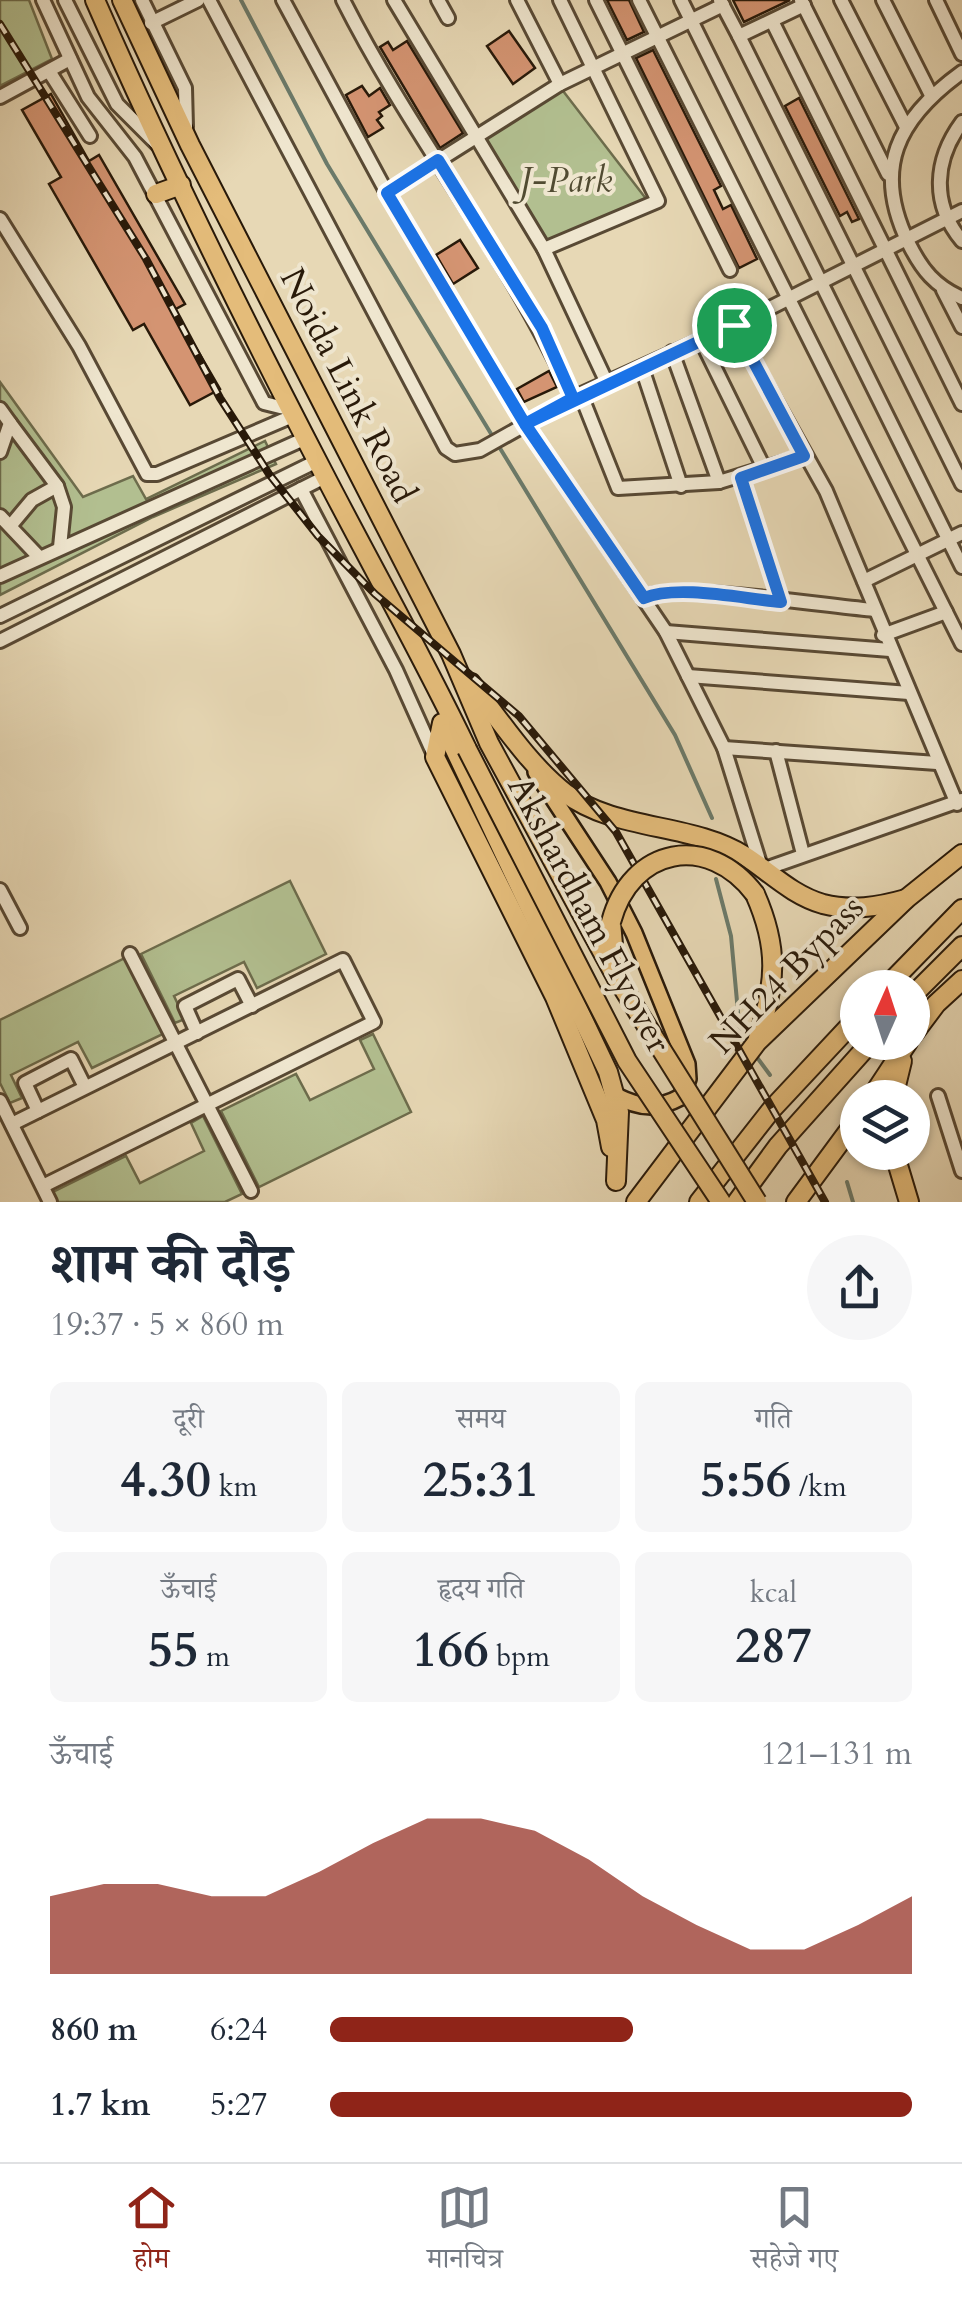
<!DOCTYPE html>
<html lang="hi">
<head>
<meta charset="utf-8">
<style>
  body { margin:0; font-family:Cardo,"Noto Serif Devanagari",serif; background:#f6f6f7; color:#1f2937; height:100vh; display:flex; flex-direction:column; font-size:38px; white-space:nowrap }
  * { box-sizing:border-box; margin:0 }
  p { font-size:32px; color:#747a83 }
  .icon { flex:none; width:55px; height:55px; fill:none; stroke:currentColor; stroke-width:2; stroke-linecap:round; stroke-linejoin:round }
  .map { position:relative; height:1202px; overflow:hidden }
  .drawer { display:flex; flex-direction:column; background:#fff; flex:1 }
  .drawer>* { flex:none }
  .needle { width:65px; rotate:3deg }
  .fabs { position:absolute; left:840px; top:970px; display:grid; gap:20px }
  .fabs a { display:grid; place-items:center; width:90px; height:90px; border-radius:50%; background:#fff; box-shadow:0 2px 8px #0004; font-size:50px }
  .pin { position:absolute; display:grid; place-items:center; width:85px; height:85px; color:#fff; margin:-42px; border:5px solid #fff; border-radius:50%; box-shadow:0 2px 10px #0007 }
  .round { display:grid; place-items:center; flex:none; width:105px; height:105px; border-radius:52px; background:#f6f6f7 }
  .summary { display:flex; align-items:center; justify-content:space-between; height:170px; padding:0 50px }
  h1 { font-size:55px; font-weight:700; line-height:75px }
  .figures { display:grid; grid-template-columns:repeat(3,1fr); gap:15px; height:170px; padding:10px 50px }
  .figures div { display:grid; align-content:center; border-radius:15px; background:#f6f6f7; text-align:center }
  .figures b { font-size:50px; font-weight:700 }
  .figures small { font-size:28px; font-weight:400 }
  .figures p { font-size:28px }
  .chart { height:280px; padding:20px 50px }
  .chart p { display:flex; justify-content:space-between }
  .chart svg { width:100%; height:180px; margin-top:10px; fill:#8f2418; opacity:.7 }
  ul { padding:0 50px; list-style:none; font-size:32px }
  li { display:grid; grid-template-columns:160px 120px 1fr; align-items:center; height:75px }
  li i { height:25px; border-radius:12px; background:#8f2418 }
  .tab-bar { display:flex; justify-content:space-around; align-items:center; height:140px; border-top:2px solid #e0e1e3; background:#fff; font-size:28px; color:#747a83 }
  .tab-bar a { display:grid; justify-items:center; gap:5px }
  .tab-bar .selected { color:#8f2418 }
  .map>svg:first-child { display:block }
</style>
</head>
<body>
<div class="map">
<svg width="962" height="1202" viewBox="0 0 962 1202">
  <rect width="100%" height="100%" fill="#e7d8b5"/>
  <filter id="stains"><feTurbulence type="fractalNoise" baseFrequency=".002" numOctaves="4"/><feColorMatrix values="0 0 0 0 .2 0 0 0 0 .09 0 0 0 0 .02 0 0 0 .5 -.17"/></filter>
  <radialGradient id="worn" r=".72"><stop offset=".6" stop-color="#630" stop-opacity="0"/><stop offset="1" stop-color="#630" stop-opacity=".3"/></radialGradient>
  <g fill="#b2bf90" stroke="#6d6c4c" stroke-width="2.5">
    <path d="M0,0H29L52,59L0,86Z"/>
    <path d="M560,87L647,200L545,247L481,135Z"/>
    <path d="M0,382L83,497L133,476L146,499L265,441L276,464L153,517L0,595Z"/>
    <path d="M290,881L326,954L257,988L244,962L174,996L185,1019L175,1023L141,954Z"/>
    <path d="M125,958L163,1034L92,1068L78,1042L11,1075L22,1098L10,1103L0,1083V1020Z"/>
    <path d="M373,1034L411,1112L259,1187L221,1111L296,1074L310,1100L374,1069L360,1040Z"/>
    <path d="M203,1116L242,1194L225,1202H56L51,1193L126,1156L140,1183L204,1151L191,1123Z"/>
  </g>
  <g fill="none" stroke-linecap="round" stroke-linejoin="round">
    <g stroke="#6b7a6a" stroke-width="4">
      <path d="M241,0L327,164L493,437"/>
      <path d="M498,445L675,735L712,818"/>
      <path d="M716,879L731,936L740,1034L747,1044"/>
      <path d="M756,1056L770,1075"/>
      <path d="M847,1182L853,1202"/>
    </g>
  </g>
  <g fill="#d49472" stroke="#281909" stroke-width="2.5">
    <path d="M607,0H629L644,32L627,40Z"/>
    <path d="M733,0H790L744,22Z"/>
    <path d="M509,31L535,68L513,84L487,46Z"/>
    <path d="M407,41L463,133L440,148L380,47L388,42L393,50Z"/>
    <path d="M653,50L721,186L714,190L723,209L731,205L757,259L739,268L636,58Z"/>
    <path d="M362,86L369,96L380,88L390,105L379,112L382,116L377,120L383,128L368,137L346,95Z"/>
    <path d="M51,94L89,161L99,155L185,304L174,310L220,389L190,405L144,324L133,330L49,184L61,177L22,110Z"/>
    <path d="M799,98L859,219L852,222L847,212L840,216L785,106Z"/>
    <path d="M460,240L478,268L453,284L436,255Z"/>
    <path d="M549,371L557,387L524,402L517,389Z"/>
  </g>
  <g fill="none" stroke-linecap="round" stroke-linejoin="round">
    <defs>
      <g id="minor">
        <path d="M43,0L88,97L135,157L264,403L292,410"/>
        <path d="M65,0L117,104L157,144"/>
        <path d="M142,0L185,88L186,127"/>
        <path d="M209,0L446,448L455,454L480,450L573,398L754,316L962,211"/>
        <path d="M283,0L387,193L525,424L666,632L724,748L762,870L962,800"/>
        <path d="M343,0C412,137 510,257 573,398"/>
        <path d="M394,0L544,249L607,383"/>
        <path d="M438,0L448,18"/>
        <path d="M596,0L730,270"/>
        <path d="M639,0L962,644"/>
        <path d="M681,0L962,567"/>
        <path d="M720,0L739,36L804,5"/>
        <path d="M801,0L888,174"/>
        <path d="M841,0L906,127"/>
        <path d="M883,0L931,95"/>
        <path d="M936,0L962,54"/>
        <path d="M772,21L962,404"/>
        <path d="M151,23L198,0"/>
        <path d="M739,36L962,484"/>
        <path d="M49,71L90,136"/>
        <path d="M962,72C897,119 872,169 909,244C922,270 935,286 962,298"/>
        <path d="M560,84L723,5"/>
        <path d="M0,97L70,59"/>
        <path d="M962,122C934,160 931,204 962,241"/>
        <path d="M387,193L560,84L517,0"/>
        <path d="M0,219L79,346L147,474H157L295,415"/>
        <path d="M544,249L658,201L560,0"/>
        <path d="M943,290L962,327"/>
        <path d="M733,325L826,491L957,804"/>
        <path d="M701,340L765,470"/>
        <path d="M672,352L719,482"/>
        <path d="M642,368L681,486"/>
        <path d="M581,395L618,488L719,482L804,456"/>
        <path d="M0,409L10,423L0,452"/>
        <path d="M10,423L57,486L32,500L12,524"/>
        <path d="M741,479L781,602"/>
        <path d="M57,486L64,507L60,547"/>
        <path d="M301,489L396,670L435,757"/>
        <path d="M0,516L39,557"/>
        <path d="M0,576L306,438"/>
        <path d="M864,581L962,533"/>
        <path d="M644,597C682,583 827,606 874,610"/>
        <path d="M0,616L317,461"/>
        <path d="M666,632L890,650"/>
        <path d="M883,635L946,612"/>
        <path d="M0,641L325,477"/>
        <path d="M688,676L909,693"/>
        <path d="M724,748L937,763"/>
        <path d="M776,751L803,854"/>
        <path d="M0,890L20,928"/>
        <path d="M130,954L251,1191"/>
        <path d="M197,1033L185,1006L238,979L252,1006"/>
        <path d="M938,1096L962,1171"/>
        <path d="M0,1101L50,1202"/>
        <path d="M38,1111L25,1083L71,1059L85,1087"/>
        <path d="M12,1124L343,960L374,1022L43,1186"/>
      </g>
      <path id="major" d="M536,772L608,882L634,933L687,1064L688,1079L681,1097C657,1110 640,1108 616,1096"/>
      <g id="highway">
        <path d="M95,0C165,160 243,318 323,472C371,565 422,655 467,749"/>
        <path d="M122,0L190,145L451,654L489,743L616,977"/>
        <path d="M156,194L181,185"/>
        <path d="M471,683C500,720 528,764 565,793C617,832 691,822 745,856C771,873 792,895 823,904C851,911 878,907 906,899"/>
        <path d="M442,723L435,757L555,997L606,1120L611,1147"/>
        <path d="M447,733L608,1072L619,1112L616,1181"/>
        <path d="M755,894C779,948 776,983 758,1038"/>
        <path d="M611,922L615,967"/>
        <path d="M885,988L962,909"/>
        <path d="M912,996L962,946"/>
        <path d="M912,1036L936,1004L962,980"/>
        <path d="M871,1098L908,1042"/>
        <path d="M893,1098L902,1061"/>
        <path d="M894,1152L909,1202"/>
        <path d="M636,1202L757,1042L906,899L962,854"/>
        <path d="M699,1202L772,1109L858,1017"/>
        <path d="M737,1202L778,1146L871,1042"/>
        <path d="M796,1202L858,1118"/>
      </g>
    </defs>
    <use href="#minor" stroke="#584934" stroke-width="18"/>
    <use href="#major" stroke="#281909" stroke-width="20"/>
    <use href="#highway" stroke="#281909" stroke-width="22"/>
    <use href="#minor" stroke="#efe6cf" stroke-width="12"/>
    <use href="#major" stroke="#e4bc7a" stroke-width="15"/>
    <use href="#highway" stroke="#e4bc7a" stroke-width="18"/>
    <defs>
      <path id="rail" d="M0,24L146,259L220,398L269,474L318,536L375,594L519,716L616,832L825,1202"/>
    </defs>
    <use href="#rail" stroke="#281909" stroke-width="8"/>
    <use href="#rail" stroke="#efe6cf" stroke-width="4" stroke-dasharray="11" stroke-linecap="butt"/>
    <defs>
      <g id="highway-bridge">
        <path d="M467,749L627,1061L721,1202"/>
        <path d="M611,922C631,847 708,832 755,894"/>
        <path d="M616,977L757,1202"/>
      </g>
    </defs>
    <use href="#highway-bridge" stroke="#281909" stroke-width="22" stroke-linecap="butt"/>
    <use href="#highway-bridge" stroke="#e4bc7a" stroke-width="18"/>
  </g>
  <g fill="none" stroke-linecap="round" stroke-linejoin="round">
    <defs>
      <path id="route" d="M734,325L525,424L387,193L438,160L542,328L573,398L525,424L644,598C678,584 744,599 781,602L741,478L804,456L734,325"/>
    </defs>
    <use href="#route" stroke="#fff" stroke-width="20"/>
    <use href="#route" stroke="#1a73e8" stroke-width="12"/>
  </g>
  <g text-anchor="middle" stroke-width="8" stroke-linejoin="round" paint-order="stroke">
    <g font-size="35" font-style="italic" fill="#514b32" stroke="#efe6cf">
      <text x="566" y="192">J-Park</text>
    </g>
    <g font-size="35" fill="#281909" stroke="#efe6cf">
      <text transform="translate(349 385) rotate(63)" y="12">Noida Link Road</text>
      <text transform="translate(590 914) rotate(62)" y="12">Akshardham Flyover</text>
      <text transform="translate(786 974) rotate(-46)" y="12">NH24 Bypass</text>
    </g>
  </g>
  <rect width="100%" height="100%" filter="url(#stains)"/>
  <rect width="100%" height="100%" fill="url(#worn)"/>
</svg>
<div class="fabs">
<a><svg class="needle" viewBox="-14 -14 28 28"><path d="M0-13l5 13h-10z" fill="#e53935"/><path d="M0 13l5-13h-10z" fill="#747a83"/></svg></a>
<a><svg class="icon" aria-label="layers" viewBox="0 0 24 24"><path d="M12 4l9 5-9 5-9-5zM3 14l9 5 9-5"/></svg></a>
</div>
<div class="pin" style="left:734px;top:325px;background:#1e9e55"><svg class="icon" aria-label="arrive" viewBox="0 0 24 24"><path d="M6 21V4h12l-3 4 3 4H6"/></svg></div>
</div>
<section class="drawer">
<div class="summary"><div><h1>शाम की दौड़</h1><p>19:37 · 5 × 860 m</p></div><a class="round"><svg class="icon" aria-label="share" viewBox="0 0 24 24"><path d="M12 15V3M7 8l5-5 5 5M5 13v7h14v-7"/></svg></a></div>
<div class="figures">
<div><p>दूरी</p><b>4.30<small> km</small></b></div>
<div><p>समय</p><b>25:31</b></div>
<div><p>गति</p><b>5:56<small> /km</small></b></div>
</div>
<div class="figures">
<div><p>ऊँचाई</p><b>55<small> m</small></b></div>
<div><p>हृदय गति</p><b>166<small> bpm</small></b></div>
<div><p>kcal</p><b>287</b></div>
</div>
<div class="chart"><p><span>ऊँचाई</span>121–131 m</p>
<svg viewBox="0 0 160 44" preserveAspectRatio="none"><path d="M0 44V25L10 22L20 22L30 25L40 25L50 19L60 12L70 6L80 6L90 9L100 16L110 25L120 32L130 38L140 38L150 32L160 25V44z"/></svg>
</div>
<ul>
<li><b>860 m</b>6:24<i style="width:52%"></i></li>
<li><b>1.7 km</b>5:27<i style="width:100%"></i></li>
</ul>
</section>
<nav class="tab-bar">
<a class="selected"><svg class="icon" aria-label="home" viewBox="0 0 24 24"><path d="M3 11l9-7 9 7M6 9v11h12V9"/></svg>होम</a>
<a><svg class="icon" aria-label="map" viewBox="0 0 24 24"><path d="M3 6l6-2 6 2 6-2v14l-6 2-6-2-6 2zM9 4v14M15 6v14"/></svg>मानचित्र</a>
<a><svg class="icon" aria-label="saved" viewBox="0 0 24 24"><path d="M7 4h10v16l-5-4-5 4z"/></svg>सहेजे गए</a>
</nav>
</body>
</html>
